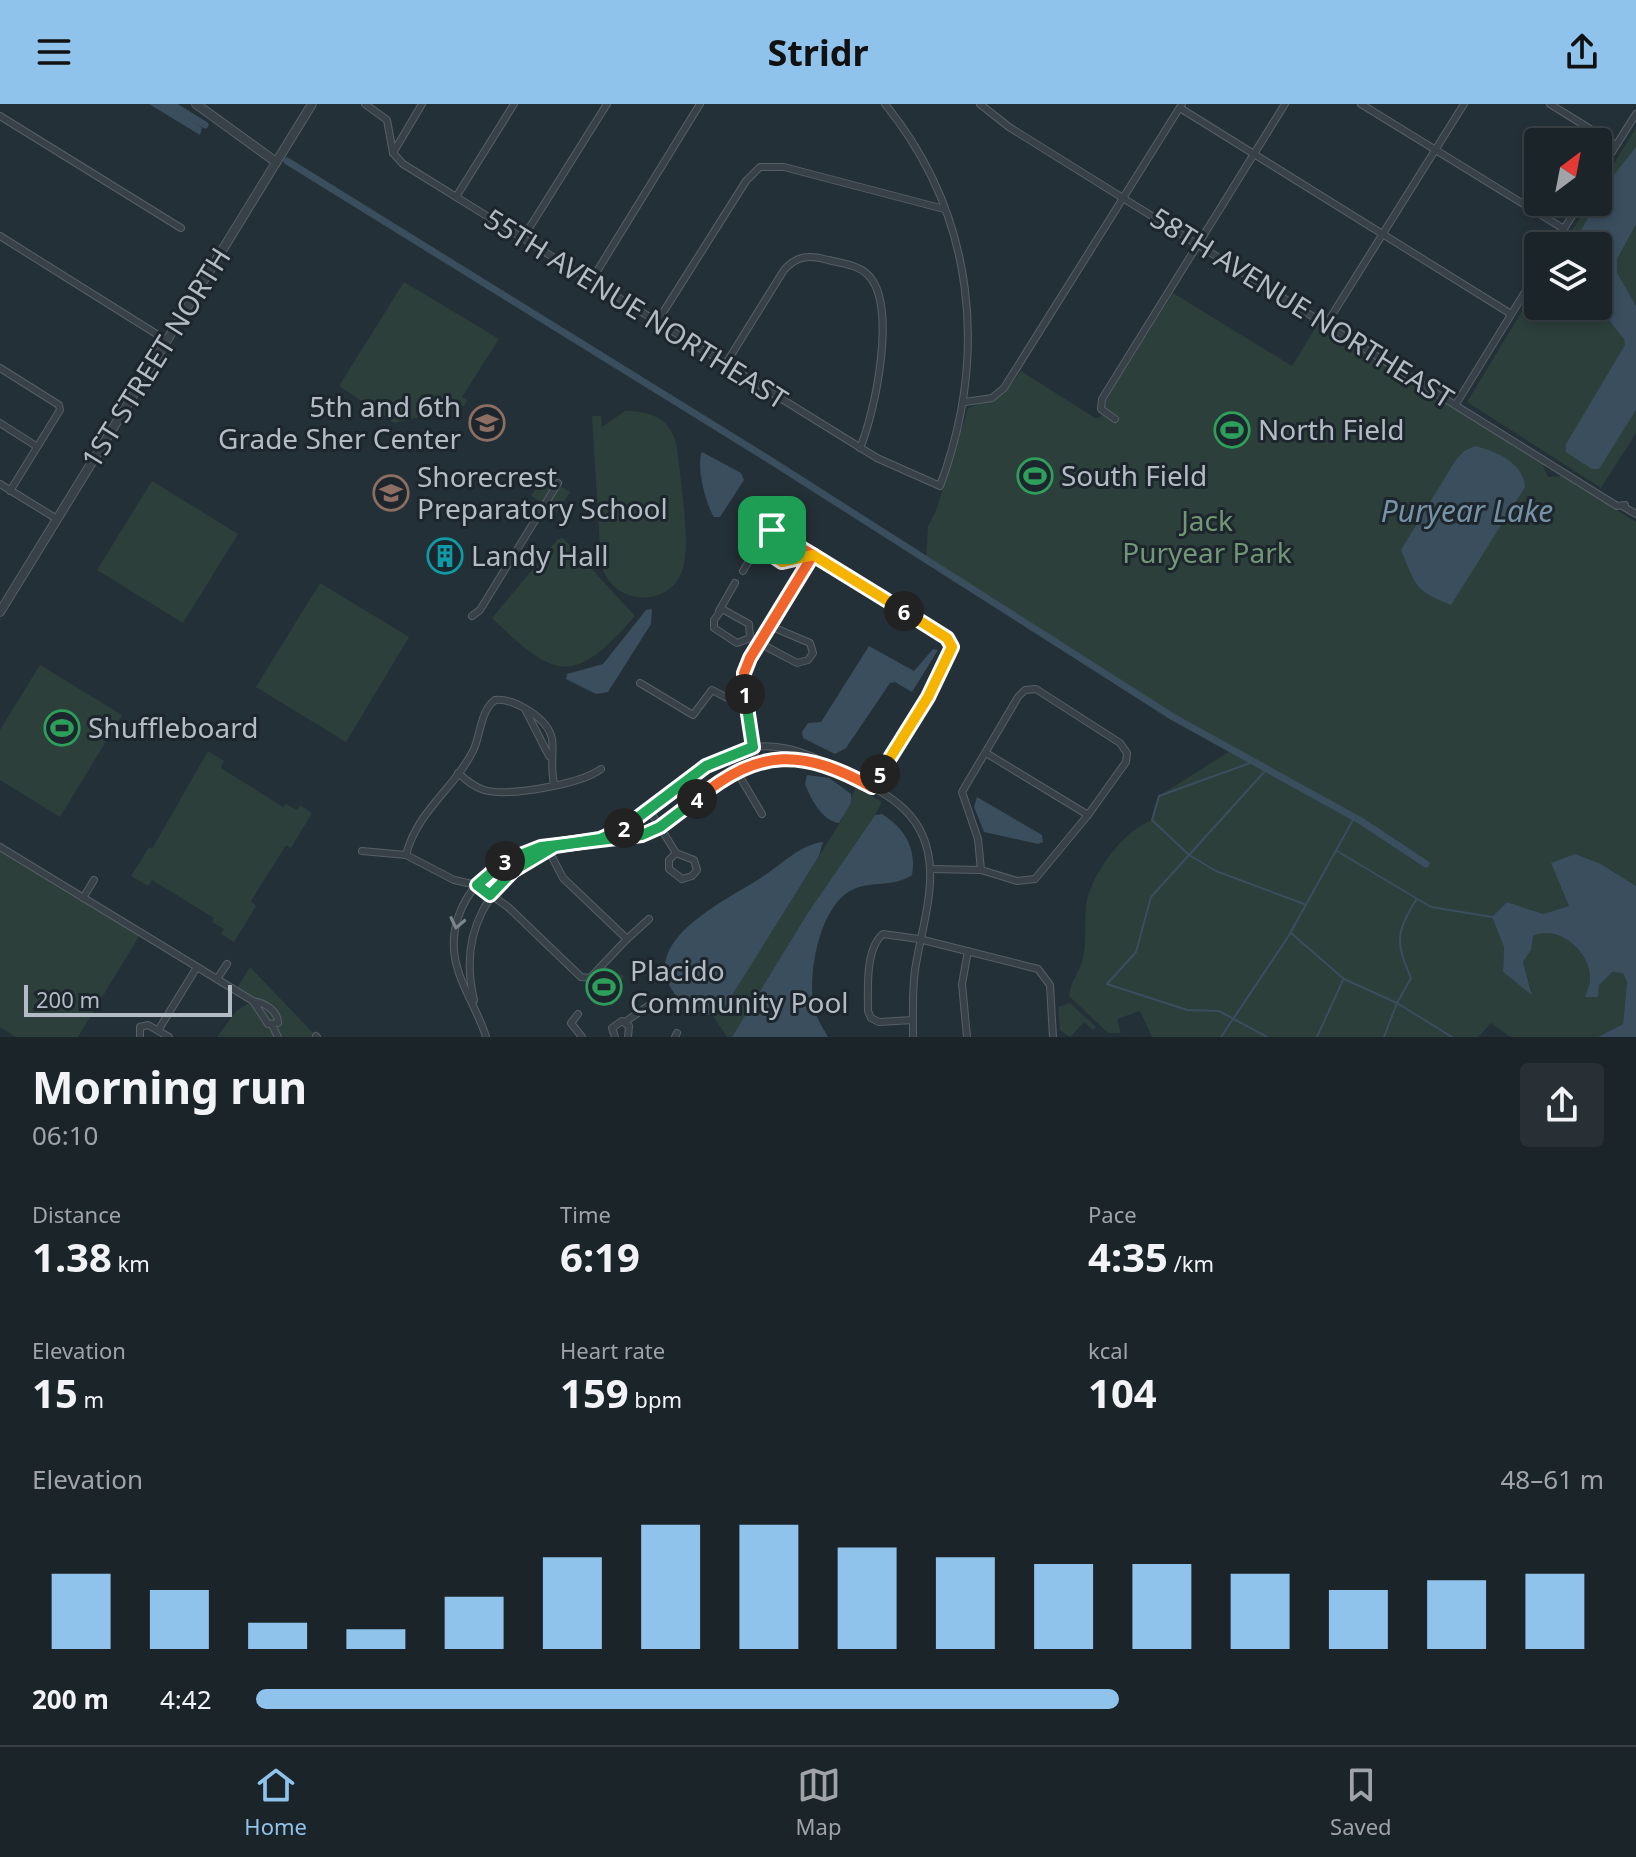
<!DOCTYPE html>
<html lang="en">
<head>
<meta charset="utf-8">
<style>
  body { margin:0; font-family:"Noto Sans",sans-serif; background:#283035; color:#f1f3f6; height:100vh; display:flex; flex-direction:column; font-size:30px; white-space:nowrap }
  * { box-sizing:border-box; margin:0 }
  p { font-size:26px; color:#a0a4a8 }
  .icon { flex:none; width:44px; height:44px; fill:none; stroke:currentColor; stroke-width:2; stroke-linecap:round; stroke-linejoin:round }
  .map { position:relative; height:933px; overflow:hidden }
  .panel { display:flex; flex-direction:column; background:#1b2429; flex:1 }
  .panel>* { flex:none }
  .needle { width:52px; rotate:32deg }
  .buttons { position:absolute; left:1524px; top:24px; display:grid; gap:16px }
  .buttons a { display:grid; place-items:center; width:88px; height:88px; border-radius:8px; background:#1b2429; box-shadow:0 4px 12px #0003,0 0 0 2px #394146; font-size:40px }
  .scale { position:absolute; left:24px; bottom:20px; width:208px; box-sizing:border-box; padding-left:8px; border:4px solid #b3bcc4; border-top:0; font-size:22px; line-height:28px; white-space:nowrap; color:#b3bcc4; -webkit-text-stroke:6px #1d262d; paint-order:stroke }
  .pin { position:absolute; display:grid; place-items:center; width:68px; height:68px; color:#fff; margin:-34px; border-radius:16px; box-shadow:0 4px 12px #0006 }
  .km { position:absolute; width:40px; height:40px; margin:-20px; border-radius:50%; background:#222; color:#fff; font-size:22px; line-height:40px; text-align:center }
  .round { display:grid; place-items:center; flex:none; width:84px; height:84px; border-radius:8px; background:#283035 }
  .headline { display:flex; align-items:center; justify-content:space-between; height:136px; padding:0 32px }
  h1 { font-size:44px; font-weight:700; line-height:60px }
  .metrics { display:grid; grid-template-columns:repeat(3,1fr); gap:12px; height:136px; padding:8px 32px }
  .metrics div { display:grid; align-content:center }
  .metrics b { font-size:40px; font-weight:700 }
  .metrics small { font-size:22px; font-weight:400 }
  .metrics p { font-size:22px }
  .chart { height:224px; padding:16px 32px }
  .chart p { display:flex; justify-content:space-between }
  .chart svg { width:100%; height:144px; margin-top:8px; stroke:#90c3eb; stroke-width:6 }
  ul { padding:0 32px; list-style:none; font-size:26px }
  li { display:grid; grid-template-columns:128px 96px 1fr; align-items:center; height:60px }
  li i { height:20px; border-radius:10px; background:#90c3eb }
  header { display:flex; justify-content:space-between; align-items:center; height:104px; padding:0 32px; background:#90c3eb; color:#111; font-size:36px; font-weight:700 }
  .menu { display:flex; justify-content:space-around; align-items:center; height:112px; border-top:2px solid #394146; background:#1b2429; font-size:22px; color:#a0a4a8 }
  .menu a { display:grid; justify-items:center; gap:4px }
  .menu .active { color:#90c3eb }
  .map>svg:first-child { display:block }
</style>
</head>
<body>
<header><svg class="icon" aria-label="menu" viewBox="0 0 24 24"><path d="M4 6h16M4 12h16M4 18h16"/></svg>Stridr<svg class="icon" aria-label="share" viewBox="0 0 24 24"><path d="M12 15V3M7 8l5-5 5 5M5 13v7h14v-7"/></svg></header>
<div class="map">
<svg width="1636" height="933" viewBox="0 0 1636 933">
  <rect width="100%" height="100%" fill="#243037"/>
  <g fill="#2c3f3b">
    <path d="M1636,24V329L1601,384L1467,298L1538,181V202H1598V142H1562L1590,98H1598V85Z"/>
    <path d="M404,178L499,235L462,293L467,296L464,302L394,319L339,282Z"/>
    <path d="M1173,189L1292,262L1319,218L1542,359L1548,373L1562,372L1636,418V782L1601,760L1562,781L1569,802L1543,810L1507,798L1492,813L1504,843L1503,868L1532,889L1523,858L1531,846L1533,831C1558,821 1590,846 1590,874C1590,879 1587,887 1585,892L1611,868L1623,869L1627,878L1623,920L1598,933H1510L1491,919L1478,933H1152L1140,907L1117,915L1121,929H1108L1069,892C1072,874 1078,871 1082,858C1087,841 1084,820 1086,802C1090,771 1123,727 1152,716L1159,692L1230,647L926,457L928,423L937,404L968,304L1003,291L1021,267L1095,314L1101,313L1105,297Z"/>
    <path d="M625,307C652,307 672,315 677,344C680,374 691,438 683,464C671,506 611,502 601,460L592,312H601L602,323Z"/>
    <path d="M544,371L570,388L557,408L531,392Z"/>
    <path d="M152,377L238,430L183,519L97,466Z"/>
    <path d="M563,434L635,512C574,582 556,576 492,514L558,435Z"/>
    <path d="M320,479L409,533L346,638L256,583Z"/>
    <path d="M40,561L122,611L60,713L0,676V626Z"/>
    <path d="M208,647L224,657L221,664L283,703L286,700L297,706L300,701L312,709L291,744L286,741L251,797L256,802L234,838L221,830L224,825L212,818L214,814L152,776L148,782L131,772L149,743L152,745Z"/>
    <path d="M856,683L882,698L875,711L807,810L732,933H727L713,912L723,906L841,717Z"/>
    <path d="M0,743L141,829L78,933H16L0,923Z"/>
    <path d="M250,863L317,933H217L236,907L253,897L236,886Z"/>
    <path d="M607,863L624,872L616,885L619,894L611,902L590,882Z"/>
    <path d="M1070,899L1096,923L1093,926L1084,918L1070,933L1060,926L1058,903Z"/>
  </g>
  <g fill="#3a4e5d">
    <path d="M149,0H172L202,24L200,31Z"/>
    <path d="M1636,43V120L1617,155V169L1636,202V306L1599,365H1592L1566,348V340L1625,241L1624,235L1598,202V142H1572L1609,77Z"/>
    <path d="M1475,342C1496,347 1524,359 1525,383L1451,501C1413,486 1416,481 1401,446L1455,357L1464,347Z"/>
    <path d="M702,348L741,369L744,376L720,413H714C705,399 696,361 702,348Z"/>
    <path d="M652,505L651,520L608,588L596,590L566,575L567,570L603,560L646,506Z"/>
    <path d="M869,542L914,567L933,545L938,546L912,588L895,578L890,579L846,644L835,650L803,634L802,628L808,619L821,618Z"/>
    <path d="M807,671L829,674L851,690V699L839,719C822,717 811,695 805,680Z"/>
    <path d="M977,693L1042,731L1043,738L1038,740L984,728L974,703Z"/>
    <path d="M882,710C904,724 917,744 912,771C893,784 872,776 852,786C819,802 807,872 814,905C817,915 823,924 828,933H732L807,810L875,711Z"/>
    <path d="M823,738L819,752L723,906C712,914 706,911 695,906C681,899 672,890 667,875C652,831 728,795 759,775C779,763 800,740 823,738Z"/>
    <path d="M1575,750L1601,760L1636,782V933H1598L1623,920L1627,878L1623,869L1612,868L1599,881L1598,893H1585C1587,887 1590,880 1590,874C1590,847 1558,820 1533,832L1531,846L1523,858L1532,891L1503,868L1504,843L1492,813L1507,798L1543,810L1569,802L1551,759Z"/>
  </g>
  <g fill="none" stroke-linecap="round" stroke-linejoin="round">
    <g stroke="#3a4e5d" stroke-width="2">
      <path d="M1250,659L1159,692L1152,716L1189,751L1216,767L1304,800"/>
      <path d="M1265,667L1151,793L1136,848L1107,880L1187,906L1219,907L1267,933"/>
      <path d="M1337,747L1431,803L1492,813"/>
      <path d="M1291,829L1344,875L1397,899L1452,933"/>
      <path d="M1221,933L1288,833L1354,714"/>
      <path d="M1317,933L1343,876"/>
      <path d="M1384,933L1397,899L1411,874C1396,839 1395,829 1416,796"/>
    </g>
    <g stroke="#3a4e5d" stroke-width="7">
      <path d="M171,0L205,21"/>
      <path d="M287,57L773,358L1173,613L1361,717L1426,760"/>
    </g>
    <defs>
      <g id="minor">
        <path d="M365,0L387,16L393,49L403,60L877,354L940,382C989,250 975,111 885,0"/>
        <path d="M980,0L1009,23L1617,402L1625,401"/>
        <path d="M1361,0L1564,125"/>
        <path d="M1550,0L1616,41"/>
        <path d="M1180,4L1511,210"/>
        <path d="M0,12L181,124"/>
        <path d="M393,49L422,0"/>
        <path d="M1598,70L1636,10"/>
        <path d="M456,93L514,0"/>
        <path d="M0,132L166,236"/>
        <path d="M523,134L607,0"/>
        <path d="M1553,142L1581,98"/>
        <path d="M591,177L700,0"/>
        <path d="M657,218L746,77L760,63H784L944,105"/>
        <path d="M1327,219L1464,0"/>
        <path d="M725,261L784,166C797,151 810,151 828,156C841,159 859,161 868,171C898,200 875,309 860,344"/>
        <path d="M0,264L59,301L60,306L10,387"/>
        <path d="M965,298L992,294L1004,284L1182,0"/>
        <path d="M1456,300L1538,167"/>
        <path d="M1115,315L1101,305L1102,295L1285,0"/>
        <path d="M0,319L36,342"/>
        <path d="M0,380L57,415"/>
        <path d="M1624,403L1636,410"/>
        <path d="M758,442L787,459L813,451"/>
        <path d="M743,467L766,429L772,426L780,428L947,534L952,543L950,551L872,683"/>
        <path d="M719,507L735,479"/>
        <path d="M472,512L480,506L558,379"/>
        <path d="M750,534L749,520L722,505L714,516V524L737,539L750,534L797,559L808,556L813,549L810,539L770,522"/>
        <path d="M640,579L693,611L712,586L731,596L746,598"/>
        <path d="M526,607L549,652"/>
        <path d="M986,649L1088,711"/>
        <path d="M727,651L762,710"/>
        <path d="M756,660L744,583L750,554L813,451"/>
        <path d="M458,669C466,676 474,683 484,686C509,693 581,680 601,665"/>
        <path d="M650,707L676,749L694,756L697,766L692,772L682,775L669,765V756L676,749"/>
        <path d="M600,735C650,712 687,666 738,647C772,635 806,648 836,664C859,676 885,687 904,705C950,749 923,813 915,866C912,888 913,911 913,933"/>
        <path d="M0,743L253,897C264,899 278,906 278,919L268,920L253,897"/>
        <path d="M362,747L406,751L454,776L477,781L508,803L581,873L590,874L627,835L563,774L549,747L541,743"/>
        <path d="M406,751C417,707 454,685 473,647C481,631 480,607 495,596C514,594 548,614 552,635C554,648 550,662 554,680"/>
        <path d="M931,765L981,766L1017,777L1035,775L1088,711L1126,658L1127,649L1120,639L1036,585L1025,586L1018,593L962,688L978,735L981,766"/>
        <path d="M83,794L94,776"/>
        <path d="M627,835L649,815"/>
        <path d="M217,875L227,860"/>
        <path d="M474,896C458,829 488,774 550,747"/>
        <path d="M578,910L571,919L582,933"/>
        <path d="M913,916L879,918L871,914L868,907C868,885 865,845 883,830L919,835L1038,865L1050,881L1053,933"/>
        <path d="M625,918L648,902"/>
        <path d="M272,921L278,933"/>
        <path d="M159,925L197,863"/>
        <path d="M316,932L317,933"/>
        <path d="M140,933V923L148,921L169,933"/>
        <path d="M486,933C478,906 460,882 455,854C445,798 496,746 550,742C577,740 629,737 652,727C667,721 679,709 692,699C737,662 766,649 825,660"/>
        <path d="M615,933L612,924L622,917L629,922L628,933"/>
        <path d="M675,933L677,929"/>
        <path d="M967,933L962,880L968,847"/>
      </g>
      <g id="tertiary">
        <path d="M196,0L276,58"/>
        <path d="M0,508L312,0"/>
      </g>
    </defs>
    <use href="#minor" stroke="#565f66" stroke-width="8"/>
    <use href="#tertiary" stroke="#565f66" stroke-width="10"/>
    <use href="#minor" stroke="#384148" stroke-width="6"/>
    <use href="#tertiary" stroke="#384148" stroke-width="8"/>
  </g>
  <defs><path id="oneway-chevron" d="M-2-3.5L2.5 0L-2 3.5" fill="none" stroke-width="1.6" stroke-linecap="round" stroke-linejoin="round" transform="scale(2)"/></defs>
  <use stroke="#7c858c" href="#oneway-chevron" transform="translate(457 819) rotate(102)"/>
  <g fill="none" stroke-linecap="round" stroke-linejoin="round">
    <defs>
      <path id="split-1" d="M745,590L744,569L750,554L813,451L772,426"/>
      <path id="split-2" d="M624,724L706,662L753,643L745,590"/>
      <path id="split-3" d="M505,757L477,781L490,791L513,767L555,742L600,735L624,724"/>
      <path id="split-4" d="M505,757L541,743L642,731L660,723L697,695"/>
      <path id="split-5" d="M697,695C761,643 802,645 872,683L880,670"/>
      <path id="split-6" d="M880,670L928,593L952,543L947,534L904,507"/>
      <path id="split-7" d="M772,426L758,442L782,458L813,451L904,507"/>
    </defs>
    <use href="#split-1" stroke="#fff" stroke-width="16"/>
    <use href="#split-2" stroke="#fff" stroke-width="16"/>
    <use href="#split-3" stroke="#fff" stroke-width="16"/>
    <use href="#split-4" stroke="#fff" stroke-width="16"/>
    <use href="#split-5" stroke="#fff" stroke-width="16"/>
    <use href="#split-6" stroke="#fff" stroke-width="16"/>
    <use href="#split-7" stroke="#fff" stroke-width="16"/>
    <use href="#split-1" stroke="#f0652b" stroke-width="10"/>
    <use href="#split-2" stroke="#22a559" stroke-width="10"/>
    <use href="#split-3" stroke="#22a559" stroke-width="10"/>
    <use href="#split-4" stroke="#22a559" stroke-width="10"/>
    <use href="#split-5" stroke="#f0652b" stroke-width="10"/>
    <use href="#split-6" stroke="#f5b400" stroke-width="10"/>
    <use href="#split-7" stroke="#f5b400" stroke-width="10"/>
  </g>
  <defs>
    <symbol id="school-ring" viewBox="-11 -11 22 22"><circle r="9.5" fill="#1d262d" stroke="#8d6e63" stroke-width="1.5"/><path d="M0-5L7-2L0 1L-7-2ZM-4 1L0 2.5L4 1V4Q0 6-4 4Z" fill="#8d6e63"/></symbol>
    <symbol id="stadium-ring" viewBox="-11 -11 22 22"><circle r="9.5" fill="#1d262d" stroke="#2e9e5b" stroke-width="1.5"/><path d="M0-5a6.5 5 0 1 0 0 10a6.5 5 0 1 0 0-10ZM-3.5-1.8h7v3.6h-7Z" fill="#2e9e5b"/></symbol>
    <symbol id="building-ring" viewBox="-11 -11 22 22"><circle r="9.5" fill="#1d262d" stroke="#0f9aa8" stroke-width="1.5"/><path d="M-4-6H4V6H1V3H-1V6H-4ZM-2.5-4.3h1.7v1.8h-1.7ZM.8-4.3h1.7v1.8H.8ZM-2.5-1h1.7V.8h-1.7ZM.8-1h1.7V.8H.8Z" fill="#0f9aa8"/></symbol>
  </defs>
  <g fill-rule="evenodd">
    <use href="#school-ring" x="467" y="299" width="40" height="40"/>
    <use href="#stadium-ring" x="1212" y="306" width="40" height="40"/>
    <use href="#stadium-ring" x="1015" y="352" width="40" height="40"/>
    <use href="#school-ring" x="371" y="369" width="40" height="40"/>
    <use href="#building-ring" x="425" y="432" width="40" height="40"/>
    <use href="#stadium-ring" x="42" y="604" width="40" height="40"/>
    <use href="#stadium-ring" x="584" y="863" width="40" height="40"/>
  </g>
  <g text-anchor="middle" stroke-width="6" stroke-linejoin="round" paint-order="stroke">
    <g font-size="28" fill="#b3bcc4" stroke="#1d262d">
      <text transform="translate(1302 204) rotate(32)" y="10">58TH AVENUE NORTHEAST</text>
      <text transform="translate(636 205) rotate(32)" y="10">55TH AVENUE NORTHEAST</text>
      <text transform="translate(156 254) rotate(-58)" y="10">1ST STREET NORTH</text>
    </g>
    <g font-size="28" fill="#b3bcc4" stroke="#1d262d" text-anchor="start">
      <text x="461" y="313" text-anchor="end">5th and 6th<tspan x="461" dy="32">Grade Sher Center</tspan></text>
      <text x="1258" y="336">North Field</text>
      <text x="1061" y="382">South Field</text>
      <text x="417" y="383">Shorecrest<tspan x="417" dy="32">Preparatory School</tspan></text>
      <text x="471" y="462">Landy Hall</text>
      <text x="88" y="634">Shuffleboard</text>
      <text x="630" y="877">Placido<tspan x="630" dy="32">Community Pool</tspan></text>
    </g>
    <g font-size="28" fill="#739776" stroke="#1d262d">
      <text x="1207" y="427">Jack<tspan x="1207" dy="32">Puryear Park</tspan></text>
    </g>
    <g font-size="30" font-style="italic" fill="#7692a4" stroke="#1d262d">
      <text x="1467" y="418">Puryear Lake</text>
    </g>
  </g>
</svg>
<div class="buttons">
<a><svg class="needle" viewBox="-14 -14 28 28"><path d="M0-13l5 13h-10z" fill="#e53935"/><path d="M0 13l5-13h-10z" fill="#a0a4a8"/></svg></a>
<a><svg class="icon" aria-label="layers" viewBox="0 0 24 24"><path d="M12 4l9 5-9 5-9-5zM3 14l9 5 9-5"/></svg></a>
</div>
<div class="scale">200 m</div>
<div class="pin" style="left:772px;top:426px;background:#1e9e55"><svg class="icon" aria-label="arrive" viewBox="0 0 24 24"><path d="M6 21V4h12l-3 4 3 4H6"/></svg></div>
<b class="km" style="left:745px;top:590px">1</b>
<b class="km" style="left:624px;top:724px">2</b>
<b class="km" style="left:505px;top:757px">3</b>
<b class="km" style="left:697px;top:695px">4</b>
<b class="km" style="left:880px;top:670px">5</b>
<b class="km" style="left:904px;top:507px">6</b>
</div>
<section class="panel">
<div class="headline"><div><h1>Morning run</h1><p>06:10</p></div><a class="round"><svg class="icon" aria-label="share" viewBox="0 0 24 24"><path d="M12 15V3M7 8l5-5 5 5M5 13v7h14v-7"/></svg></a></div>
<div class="metrics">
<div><p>Distance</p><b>1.38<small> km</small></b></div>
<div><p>Time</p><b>6:19</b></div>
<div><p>Pace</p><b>4:35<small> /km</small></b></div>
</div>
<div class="metrics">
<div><p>Elevation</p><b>15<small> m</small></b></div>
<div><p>Heart rate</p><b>159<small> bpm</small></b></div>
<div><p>kcal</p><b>104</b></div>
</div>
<div class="chart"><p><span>Elevation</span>48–61 m</p>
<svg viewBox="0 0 160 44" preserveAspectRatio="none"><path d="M5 44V21M15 44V26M25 44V36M35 44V38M45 44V28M55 44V16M65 44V6M75 44V6M85 44V13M95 44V16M105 44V18M115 44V18M125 44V21M135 44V26M145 44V23M155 44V21"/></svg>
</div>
<ul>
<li><b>200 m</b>4:42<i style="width:64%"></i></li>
</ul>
</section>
<nav class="menu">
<a class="active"><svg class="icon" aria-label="home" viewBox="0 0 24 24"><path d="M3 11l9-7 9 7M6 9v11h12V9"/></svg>Home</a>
<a><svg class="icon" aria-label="map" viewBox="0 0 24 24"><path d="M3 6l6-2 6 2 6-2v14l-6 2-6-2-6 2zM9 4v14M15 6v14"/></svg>Map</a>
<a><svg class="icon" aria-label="saved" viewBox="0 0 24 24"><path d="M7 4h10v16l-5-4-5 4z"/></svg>Saved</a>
</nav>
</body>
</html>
